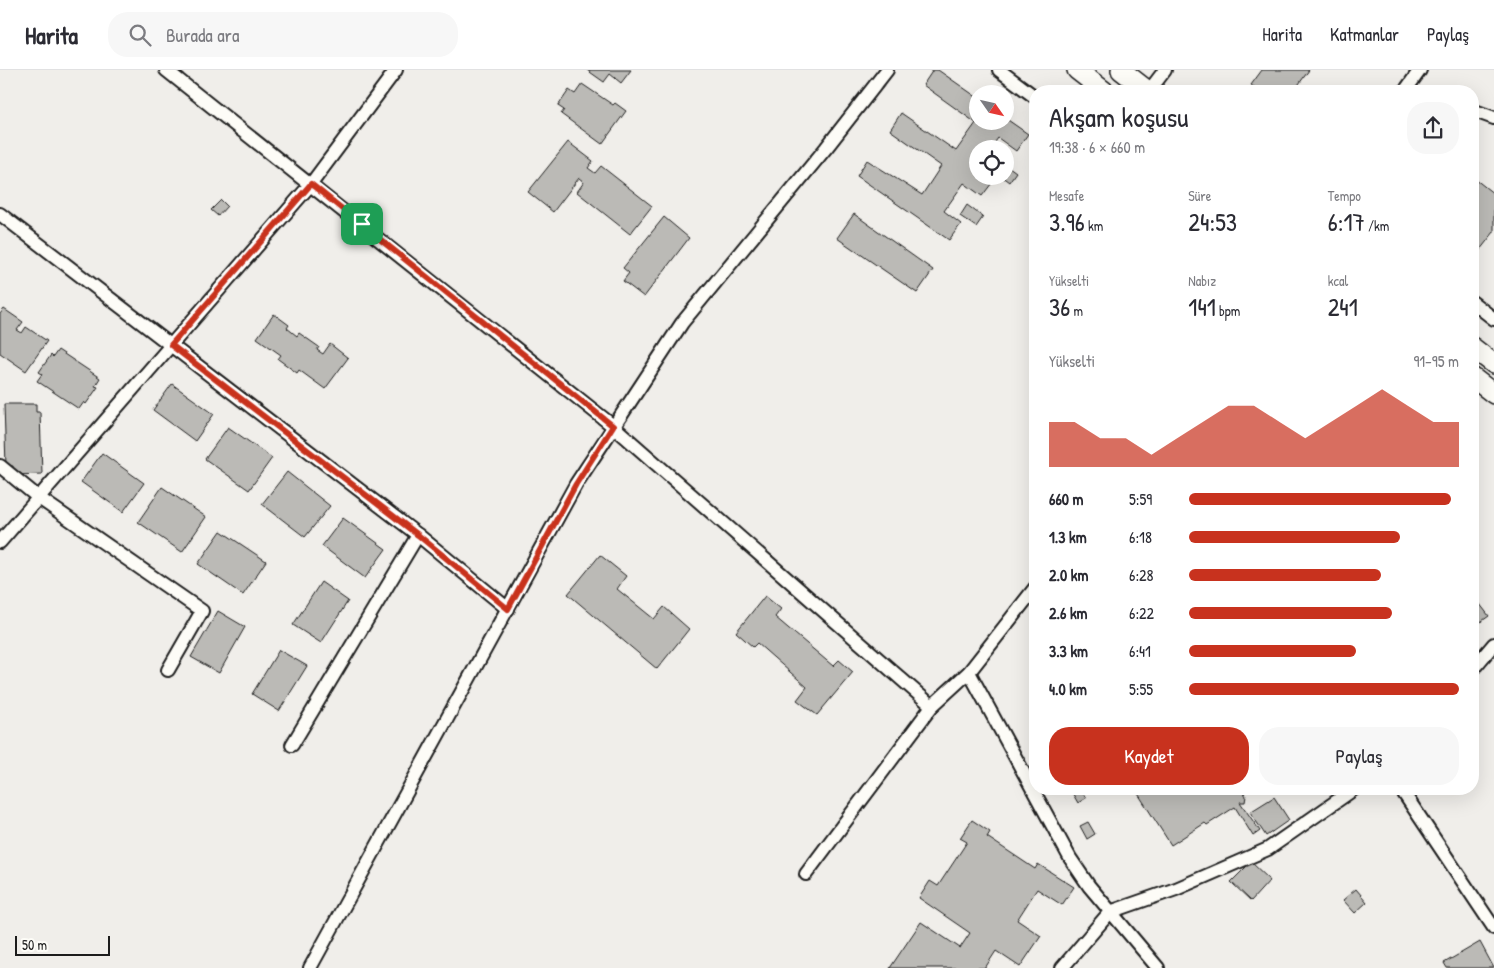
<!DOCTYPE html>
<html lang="tr">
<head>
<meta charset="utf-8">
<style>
  body { margin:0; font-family:"Patrick Hand",sans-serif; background:#f7f7f7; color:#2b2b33; height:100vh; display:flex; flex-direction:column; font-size:19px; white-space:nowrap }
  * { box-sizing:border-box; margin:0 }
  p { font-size:16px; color:#7c7c81 }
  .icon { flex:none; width:28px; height:28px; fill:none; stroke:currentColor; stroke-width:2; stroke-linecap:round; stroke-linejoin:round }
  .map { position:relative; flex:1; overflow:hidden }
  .sheet { position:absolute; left:1029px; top:15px; width:450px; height:710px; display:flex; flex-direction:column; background:#fff; border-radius:20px; box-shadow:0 5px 20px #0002 }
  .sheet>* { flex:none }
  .needle { width:32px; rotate:124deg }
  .controls { position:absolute; left:969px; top:15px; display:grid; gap:10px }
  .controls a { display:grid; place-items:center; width:45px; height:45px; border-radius:50%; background:#fff; box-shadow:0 5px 20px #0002; font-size:25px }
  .scale { position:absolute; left:15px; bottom:12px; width:95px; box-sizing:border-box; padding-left:5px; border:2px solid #1c1c1c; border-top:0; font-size:14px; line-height:18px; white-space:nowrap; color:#1c1c1c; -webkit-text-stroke:4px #fdfcf7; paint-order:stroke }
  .pin { position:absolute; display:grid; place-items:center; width:42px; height:42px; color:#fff; margin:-21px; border-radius:10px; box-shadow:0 2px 8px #0006 }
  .round { display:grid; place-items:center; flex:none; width:52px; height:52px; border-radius:20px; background:#f7f7f7 }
  .summary { display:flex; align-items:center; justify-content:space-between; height:85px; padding:0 20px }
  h1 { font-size:28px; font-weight:600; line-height:38px }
  .metrics { display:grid; grid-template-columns:repeat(3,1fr); gap:8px; height:85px; padding:5px 20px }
  .metrics div { display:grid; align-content:center }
  .metrics b { font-size:25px; font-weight:600 }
  .metrics small { font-size:14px; font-weight:400 }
  .metrics p { font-size:14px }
  .chart { height:140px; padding:10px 20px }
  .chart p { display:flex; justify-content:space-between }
  .chart svg { width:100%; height:90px; margin-top:5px; fill:#c8321e; opacity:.7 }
  .cta { display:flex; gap:10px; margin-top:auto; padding:10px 20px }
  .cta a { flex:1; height:58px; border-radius:20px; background:#c8321e; color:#fff; font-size:20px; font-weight:600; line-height:58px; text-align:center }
  .cta a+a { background:#f7f7f7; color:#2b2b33 }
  ul { padding:0 20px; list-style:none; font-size:16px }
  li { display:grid; grid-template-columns:80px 60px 1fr; align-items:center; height:38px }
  li i { height:12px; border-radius:6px; background:#c8321e }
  header { display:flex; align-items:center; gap:30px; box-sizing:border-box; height:70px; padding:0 25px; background:#fff; border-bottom:1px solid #e1e1e2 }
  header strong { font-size:24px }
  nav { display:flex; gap:28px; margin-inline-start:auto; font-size:18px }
  .search { width:350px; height:45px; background:#f7f7f7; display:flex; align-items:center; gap:12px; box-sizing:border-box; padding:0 18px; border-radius:20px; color:#7c7c81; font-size:19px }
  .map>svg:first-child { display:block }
</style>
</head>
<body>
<header>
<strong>Harita</strong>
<div class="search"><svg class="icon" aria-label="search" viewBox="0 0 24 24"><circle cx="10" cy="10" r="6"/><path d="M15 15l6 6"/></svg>Burada ara</div>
<nav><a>Harita</a><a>Katmanlar</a><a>Paylaş</a></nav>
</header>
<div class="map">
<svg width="1494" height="898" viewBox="0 0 1494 898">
  <rect width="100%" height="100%" fill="#f0eeea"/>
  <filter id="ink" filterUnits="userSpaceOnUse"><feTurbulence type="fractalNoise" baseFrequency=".02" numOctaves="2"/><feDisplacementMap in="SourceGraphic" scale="10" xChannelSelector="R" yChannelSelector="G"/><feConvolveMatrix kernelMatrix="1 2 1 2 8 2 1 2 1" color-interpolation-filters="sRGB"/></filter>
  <g filter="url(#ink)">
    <g fill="#bbbab6" stroke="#1c1c1c">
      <path d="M587,0H631L621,13L610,4L604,12Z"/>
      <path d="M933,0H938L978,28V51H1005V48L1028,64L1016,81L998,68L990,79H978V106H991L995,109L982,126L964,113L944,141L961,154L949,170L857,106L867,90L922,125L941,96L890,60L901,43L956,81L976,53L923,15Z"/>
      <path d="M1262,0H1309L1294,21H1260L1251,15Z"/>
      <path d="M582,14L613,35L615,33L626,41L602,74L561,44L564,40L558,36L569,20L575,24Z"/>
      <path d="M568,72L593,91L588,98L595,103L601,96L652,136L630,164L577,122L584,112L579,108L553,142L528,122Z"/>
      <path d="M1005,94L1016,102L1009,112L1001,106H1005Z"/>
      <path d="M1475,109L1494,124V162L1472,190V113Z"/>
      <path d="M221,130L227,136L218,146L211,140Z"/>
      <path d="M967,135L983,147L976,157L960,146Z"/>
      <path d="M854,144L933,200L917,223L837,168Z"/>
      <path d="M664,147L689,168L644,227L623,211L629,203L623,198Z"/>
      <path d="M4,239L23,252L17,260L22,263L26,257L47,271L26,301L0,283V244Z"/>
      <path d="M274,244L289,255L287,258L297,266L299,263L319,277L317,280L323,284L330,274L348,288L325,319L299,300L297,303L278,289L281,285L257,268Z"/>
      <path d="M58,280L100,308L95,316L98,317L86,334L84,332L79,339L37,311L42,304L39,302L51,285L53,287Z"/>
      <path d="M172,314L214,344L195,371L153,340Z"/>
      <path d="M4,334H36V342H40L42,404L13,405V396H6Z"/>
      <path d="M228,357L272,388L249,420L205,389Z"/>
      <path d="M102,383L144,413L123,442L81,412Z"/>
      <path d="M287,402L330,436L305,467L262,434Z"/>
      <path d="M162,417L206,447L182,482L138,452Z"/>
      <path d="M343,448L386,479L365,508L322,476Z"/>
      <path d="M221,461L266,491L243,525L198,494Z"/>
      <path d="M600,485L626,506L617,519L654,549L664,537L689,559L657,599L568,524Z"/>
      <path d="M321,512L348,531L321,573L293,555Z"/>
      <path d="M1473,525L1489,546L1472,558V526Z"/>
      <path d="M765,526L781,539L775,547L833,596L839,590L853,602L817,645L797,630L807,617L757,573L753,577L736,562Z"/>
      <path d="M218,541L245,557L219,603L191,587Z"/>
      <path d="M279,580L307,596L279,641L252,624Z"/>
      <path d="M1070,719H1090L1089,721L1081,720L1086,728L1078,733Z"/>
      <path d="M1135,719H1242L1246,726L1245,732H1240L1260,761L1253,766L1235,737L1207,755L1205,753L1171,775Z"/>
      <path d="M1274,727L1289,750L1266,766L1250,742Z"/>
      <path d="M972,750L990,762L987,767L1035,799L1038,794L1074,817L1062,835L1037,819L1017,850L1041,866L1020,897L996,881L985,898H890L921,852L960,878L970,863L919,828L930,811L938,816L967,772L960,768Z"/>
      <path d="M1088,752L1095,764L1087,769L1080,756Z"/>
      <path d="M1251,792L1270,810L1251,831L1231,812Z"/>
      <path d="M1356,819L1367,832L1355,843L1343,830Z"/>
      <path d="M1480,872L1494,898H1447L1444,893Z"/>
    </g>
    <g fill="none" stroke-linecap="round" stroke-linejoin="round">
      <defs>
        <g id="minor">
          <path d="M166,0L613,356L932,636"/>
          <path d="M999,0L1035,27"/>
          <path d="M1149,21L1165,0"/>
          <path d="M1405,21L1420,0"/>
          <path d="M1472,40L1494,48"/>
          <path d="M0,144L418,465L508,539"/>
          <path d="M1472,232L1494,249"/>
          <path d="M0,396L39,428L202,541L168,600"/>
          <path d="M0,472L311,114L396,0"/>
          <path d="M1472,600L1494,574"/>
          <path d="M969,602L1070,788L1089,816L1158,898"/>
          <path d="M292,675L418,465"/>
          <path d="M1401,719L1494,858"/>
          <path d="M806,804L932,636L969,602L1035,518"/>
          <path d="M310,898L576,414L682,253L826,78L887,0"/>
          <path d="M1062,898L1110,842L1176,819L1268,779L1354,719"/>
        </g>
        <g id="secondary">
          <path d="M1077,0L1104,21"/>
          <path d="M1121,0L1148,21"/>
          <path d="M1472,277L1494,294"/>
          <path d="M1472,307L1494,324"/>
        </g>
      </defs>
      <use href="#minor" stroke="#1c1c1c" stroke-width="16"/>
      <use href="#secondary" stroke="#1c1c1c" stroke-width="22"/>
      <use href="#minor" stroke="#fdfcf7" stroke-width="12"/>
      <use href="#secondary" stroke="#fdfcf7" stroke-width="19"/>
    </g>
  </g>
  <g fill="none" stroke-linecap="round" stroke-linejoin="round" filter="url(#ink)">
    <defs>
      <path id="route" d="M311,114L613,356L576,414L508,539L418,465L171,275Z"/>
    </defs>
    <use href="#route" stroke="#fff" stroke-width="10"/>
    <use href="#route" stroke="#c8321e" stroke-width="6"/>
  </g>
</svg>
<div class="controls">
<a><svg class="needle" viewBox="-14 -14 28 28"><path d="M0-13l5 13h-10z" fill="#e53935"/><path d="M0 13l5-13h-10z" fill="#7c7c81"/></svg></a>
<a><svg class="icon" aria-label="locate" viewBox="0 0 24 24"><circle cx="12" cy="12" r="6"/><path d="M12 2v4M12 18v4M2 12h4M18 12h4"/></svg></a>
</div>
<div class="scale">50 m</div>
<div class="pin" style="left:362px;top:154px;background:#1e9e55"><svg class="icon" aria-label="arrive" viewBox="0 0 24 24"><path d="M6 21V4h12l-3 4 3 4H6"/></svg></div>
<section class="sheet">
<div class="summary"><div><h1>Akşam koşusu</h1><p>19:38 · 6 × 660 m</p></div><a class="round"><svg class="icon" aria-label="share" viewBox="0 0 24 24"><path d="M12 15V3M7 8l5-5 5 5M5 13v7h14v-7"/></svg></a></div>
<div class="metrics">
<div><p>Mesafe</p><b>3.96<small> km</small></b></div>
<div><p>Süre</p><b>24:53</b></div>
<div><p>Tempo</p><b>6:17<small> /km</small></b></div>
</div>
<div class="metrics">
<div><p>Yükselti</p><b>36<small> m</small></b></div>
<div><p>Nabız</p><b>141<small> bpm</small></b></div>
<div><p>kcal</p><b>241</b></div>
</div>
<div class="chart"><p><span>Yükselti</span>91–95 m</p>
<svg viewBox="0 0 160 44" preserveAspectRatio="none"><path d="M0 44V22L10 22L20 30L30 30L40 38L50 30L60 22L70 14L80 14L90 22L100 30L110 22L120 14L130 6L140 14L150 22L160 22V44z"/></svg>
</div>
<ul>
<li><b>660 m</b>5:59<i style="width:97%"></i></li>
<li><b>1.3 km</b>6:18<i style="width:78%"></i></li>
<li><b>2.0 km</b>6:28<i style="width:71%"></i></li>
<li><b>2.6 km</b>6:22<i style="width:75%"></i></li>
<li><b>3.3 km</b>6:41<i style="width:62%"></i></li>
<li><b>4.0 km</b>5:55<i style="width:100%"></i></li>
</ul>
<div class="cta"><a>Kaydet</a><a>Paylaş</a></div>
</section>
</div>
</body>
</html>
